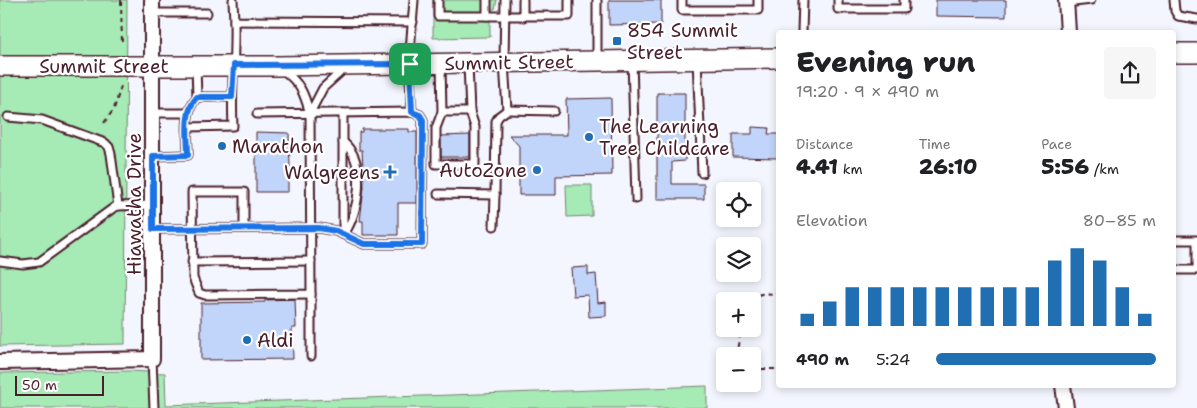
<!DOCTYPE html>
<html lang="en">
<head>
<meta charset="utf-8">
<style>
  body { margin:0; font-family:"Shantell Sans",sans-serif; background:#f6f6f6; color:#202124; height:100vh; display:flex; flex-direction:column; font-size:19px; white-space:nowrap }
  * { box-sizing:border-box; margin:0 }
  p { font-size:16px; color:#757577 }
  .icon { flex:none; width:28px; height:28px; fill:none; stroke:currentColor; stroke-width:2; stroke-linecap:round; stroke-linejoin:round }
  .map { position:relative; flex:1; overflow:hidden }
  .sheet { position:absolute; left:776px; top:30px; width:400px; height:358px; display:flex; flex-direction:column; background:#fff; border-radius:5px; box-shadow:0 2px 8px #0003 }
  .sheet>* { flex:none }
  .buttons { position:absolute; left:716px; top:182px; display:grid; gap:10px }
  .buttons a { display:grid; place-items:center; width:45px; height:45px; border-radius:5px; background:#fff; box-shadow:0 2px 8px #0003; font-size:25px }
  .scale { position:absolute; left:15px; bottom:12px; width:89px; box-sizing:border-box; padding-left:5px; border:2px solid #4a1f2b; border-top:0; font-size:14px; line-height:18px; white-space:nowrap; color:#4a1f2b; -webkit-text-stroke:4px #fff; paint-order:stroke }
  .pin { position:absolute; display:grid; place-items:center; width:42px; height:42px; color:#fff; margin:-21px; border-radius:10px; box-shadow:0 2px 8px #0006 }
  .round { display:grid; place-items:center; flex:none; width:52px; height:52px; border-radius:5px; background:#f6f6f6 }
  .head { display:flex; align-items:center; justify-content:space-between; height:85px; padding:0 20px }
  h1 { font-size:28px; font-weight:800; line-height:38px }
  .figures { display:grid; grid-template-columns:repeat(3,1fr); gap:8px; height:85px; padding:5px 20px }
  .figures div { display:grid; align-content:center }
  .figures b { font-size:21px; font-weight:800 }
  .figures small { font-size:14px; font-weight:400 }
  .figures p { font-size:14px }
  .chart { height:140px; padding:10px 20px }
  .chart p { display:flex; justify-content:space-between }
  .chart svg { width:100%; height:90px; margin-top:5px; stroke:#1f6fb2; stroke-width:6 }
  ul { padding:0 20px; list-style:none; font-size:16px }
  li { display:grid; grid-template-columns:80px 60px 1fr; align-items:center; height:38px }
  li i { height:12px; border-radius:6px; background:#1f6fb2 }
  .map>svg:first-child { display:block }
</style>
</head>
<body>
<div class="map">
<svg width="1197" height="408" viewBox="0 0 1197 408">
  <rect width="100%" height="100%" fill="#f3f6fe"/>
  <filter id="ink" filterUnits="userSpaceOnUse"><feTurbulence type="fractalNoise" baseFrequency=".02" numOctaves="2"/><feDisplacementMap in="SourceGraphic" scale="10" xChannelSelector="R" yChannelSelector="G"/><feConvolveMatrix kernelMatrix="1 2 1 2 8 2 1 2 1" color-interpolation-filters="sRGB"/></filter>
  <g filter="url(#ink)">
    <g fill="#a6eab5" stroke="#788470">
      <path d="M0,0H127L125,344L0,346Z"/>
      <path d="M433,0H497L495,9H490V37L433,38Z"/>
      <path d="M592,185V216L567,217L566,185Z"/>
      <path d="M130,371L165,373L166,405L707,386V408H0V373Z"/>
    </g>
    <g fill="#c1d4f9" stroke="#4a1f2b">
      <path d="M609,0H661V24L609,25Z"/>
      <path d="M936,0H1006V17L936,16Z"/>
      <path d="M657,93H685V161L672,162V184H704V199H657Z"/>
      <path d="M611,98L612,175L556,176V195H519V146L509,135H567L566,99Z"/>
      <path d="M752,127L769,128L768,134H779V158L733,157V134H752Z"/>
      <path d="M362,129H409V132H417V203H398V235H363V221H360L364,187L362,150H359V132H362Z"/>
      <path d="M256,132L289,133L290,167H288V192H256Z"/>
      <path d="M470,135V157H441V136Z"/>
      <path d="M588,267V275L596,274L598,303L606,302V316L589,317L588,295L573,296L571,268Z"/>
      <path d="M295,299L296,328H292L293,359L201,360V303L265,302V300Z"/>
    </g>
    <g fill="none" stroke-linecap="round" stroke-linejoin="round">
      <defs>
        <g id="lane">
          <path d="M233,0L234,21L413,22"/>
          <path d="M438,0V16H487"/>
          <path d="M487,0V16H569V0"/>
          <path d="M682,0V10H758V0"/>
          <path d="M838,0V9H904V0"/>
          <path d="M1174,0L1175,11L1178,16L1197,19"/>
          <path d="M1066,3L1091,0"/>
          <path d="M152,13H207"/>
          <path d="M523,17V0"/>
          <path d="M802,32L803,0"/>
          <path d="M597,60V0"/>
          <path d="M632,60L636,199"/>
          <path d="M697,60L702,173"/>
          <path d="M441,64L442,112L436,128V164H475V127L470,112L468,64"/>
          <path d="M197,97H232"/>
          <path d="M507,110L554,111"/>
          <path d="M412,112L409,64L414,0"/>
          <path d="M442,112H470"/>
          <path d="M153,113H188"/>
          <path d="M310,113L323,88L344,69"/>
          <path d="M343,113V234"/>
          <path d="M8,117L42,120L105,143L109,147L111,154L118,206"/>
          <path d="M188,127L233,126C231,91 235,56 234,21"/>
          <path d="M343,142C367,161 360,212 344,234"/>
          <path d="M153,156L188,155C188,136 183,112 197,97L196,66"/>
          <path d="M438,194L495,195L496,121L499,116L507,110L504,62L505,0"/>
          <path d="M494,226L495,195"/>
          <path d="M244,228V192H192L193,278L199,293L205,295L311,294L310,114C304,93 301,84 283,70"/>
          <path d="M153,229L319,228L336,231L364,244H422L423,120L420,115L412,112L257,114"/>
          <path d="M1174,240H1197V270H1174"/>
          <path d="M0,261L23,264L39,262L116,206L153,205"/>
          <path d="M192,262L311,261"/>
          <path d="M311,294V356"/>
          <path d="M152,359L154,408"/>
        </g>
        <g id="street">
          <path d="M1066,0L1068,32"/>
          <path d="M0,362L152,359V0"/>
          <path d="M1063,385L1066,408"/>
        </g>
        <g id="secondary">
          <path d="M1174,53H1197"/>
          <path d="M0,66H278L779,58"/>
        </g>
      </defs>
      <use href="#lane" stroke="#4a1f2b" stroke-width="11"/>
      <use href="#street" stroke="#4a1f2b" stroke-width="18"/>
      <use href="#secondary" stroke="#4a1f2b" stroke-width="22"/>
      <g stroke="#4a1f2b" stroke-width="2" stroke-dasharray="5 4" stroke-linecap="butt">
        <path d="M121,0L122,45"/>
        <path d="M104,123L114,109L121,86"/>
        <path d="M751,301C759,291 767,294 779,294"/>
        <path d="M736,356L741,329"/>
        <path d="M752,369H779"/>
      </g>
      <use href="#lane" stroke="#fff" stroke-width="7"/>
      <use href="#street" stroke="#fff" stroke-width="14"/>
      <use href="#secondary" stroke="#fff" stroke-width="19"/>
    </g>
  </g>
  <g fill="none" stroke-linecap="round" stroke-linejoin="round" filter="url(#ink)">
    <defs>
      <path id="route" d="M410,64L412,112L420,115L423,120L422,244H364L336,231L319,228L153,229V156L188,155C188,136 183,112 197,97H232L234,65Z"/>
    </defs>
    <use href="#route" stroke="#fff" stroke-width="10"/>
    <use href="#route" stroke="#1a73e8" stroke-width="6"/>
  </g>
  <g fill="#1f6fb2" stroke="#fff" stroke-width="2">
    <rect x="612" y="36" width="10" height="10" rx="2.5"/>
    <circle cx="589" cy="137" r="5"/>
    <circle cx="222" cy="146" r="5"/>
    <circle cx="537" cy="170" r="5"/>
    <path d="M387.5 164.5h5v5h5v5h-5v5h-5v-5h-5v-5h5z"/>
    <circle cx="247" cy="340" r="5"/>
  </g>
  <g text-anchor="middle" stroke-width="4.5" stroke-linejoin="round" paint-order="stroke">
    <g font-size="19" fill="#4a1f2b" stroke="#fff" text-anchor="start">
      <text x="627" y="37">854 Summit<tspan x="627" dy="22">Street</tspan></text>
      <text x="599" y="133">The Learning<tspan x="599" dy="22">Tree Childcare</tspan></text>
      <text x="232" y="153">Marathon</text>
      <text x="527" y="177" text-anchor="end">AutoZone</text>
      <text x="380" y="179" text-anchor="end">Walgreens</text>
      <text x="257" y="347">Aldi</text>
    </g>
    <g font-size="19" fill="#4a1f2b" stroke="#fff">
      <text transform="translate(509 62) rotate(-1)" y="7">Summit Street</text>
      <text x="104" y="73">Summit Street</text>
      <text transform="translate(134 204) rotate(-90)" y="7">Hiawatha Drive</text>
    </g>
  </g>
</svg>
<div class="buttons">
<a><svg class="icon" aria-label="locate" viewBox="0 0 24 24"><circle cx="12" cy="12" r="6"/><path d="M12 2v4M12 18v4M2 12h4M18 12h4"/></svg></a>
<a><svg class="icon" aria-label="layers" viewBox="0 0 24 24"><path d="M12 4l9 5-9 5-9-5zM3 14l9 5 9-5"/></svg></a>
<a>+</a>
<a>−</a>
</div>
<div class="scale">50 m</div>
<div class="pin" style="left:410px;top:64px;background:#1e9e55"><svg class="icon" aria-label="arrive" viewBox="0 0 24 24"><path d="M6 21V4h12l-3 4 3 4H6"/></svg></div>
<section class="sheet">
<div class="head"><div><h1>Evening run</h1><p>19:20 · 9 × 490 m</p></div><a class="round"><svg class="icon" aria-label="share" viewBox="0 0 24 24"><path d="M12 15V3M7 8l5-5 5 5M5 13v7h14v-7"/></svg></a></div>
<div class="figures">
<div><p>Distance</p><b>4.41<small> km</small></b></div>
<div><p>Time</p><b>26:10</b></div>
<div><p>Pace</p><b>5:56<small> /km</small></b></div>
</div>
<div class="chart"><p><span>Elevation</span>80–85 m</p>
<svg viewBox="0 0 160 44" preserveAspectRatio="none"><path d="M5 44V38M15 44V32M25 44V25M35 44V25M45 44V25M55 44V25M65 44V25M75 44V25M85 44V25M95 44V25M105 44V25M115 44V12M125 44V6M135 44V12M145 44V25M155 44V38"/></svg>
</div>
<ul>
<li><b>490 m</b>5:24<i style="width:100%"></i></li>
</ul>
</section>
</div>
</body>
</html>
